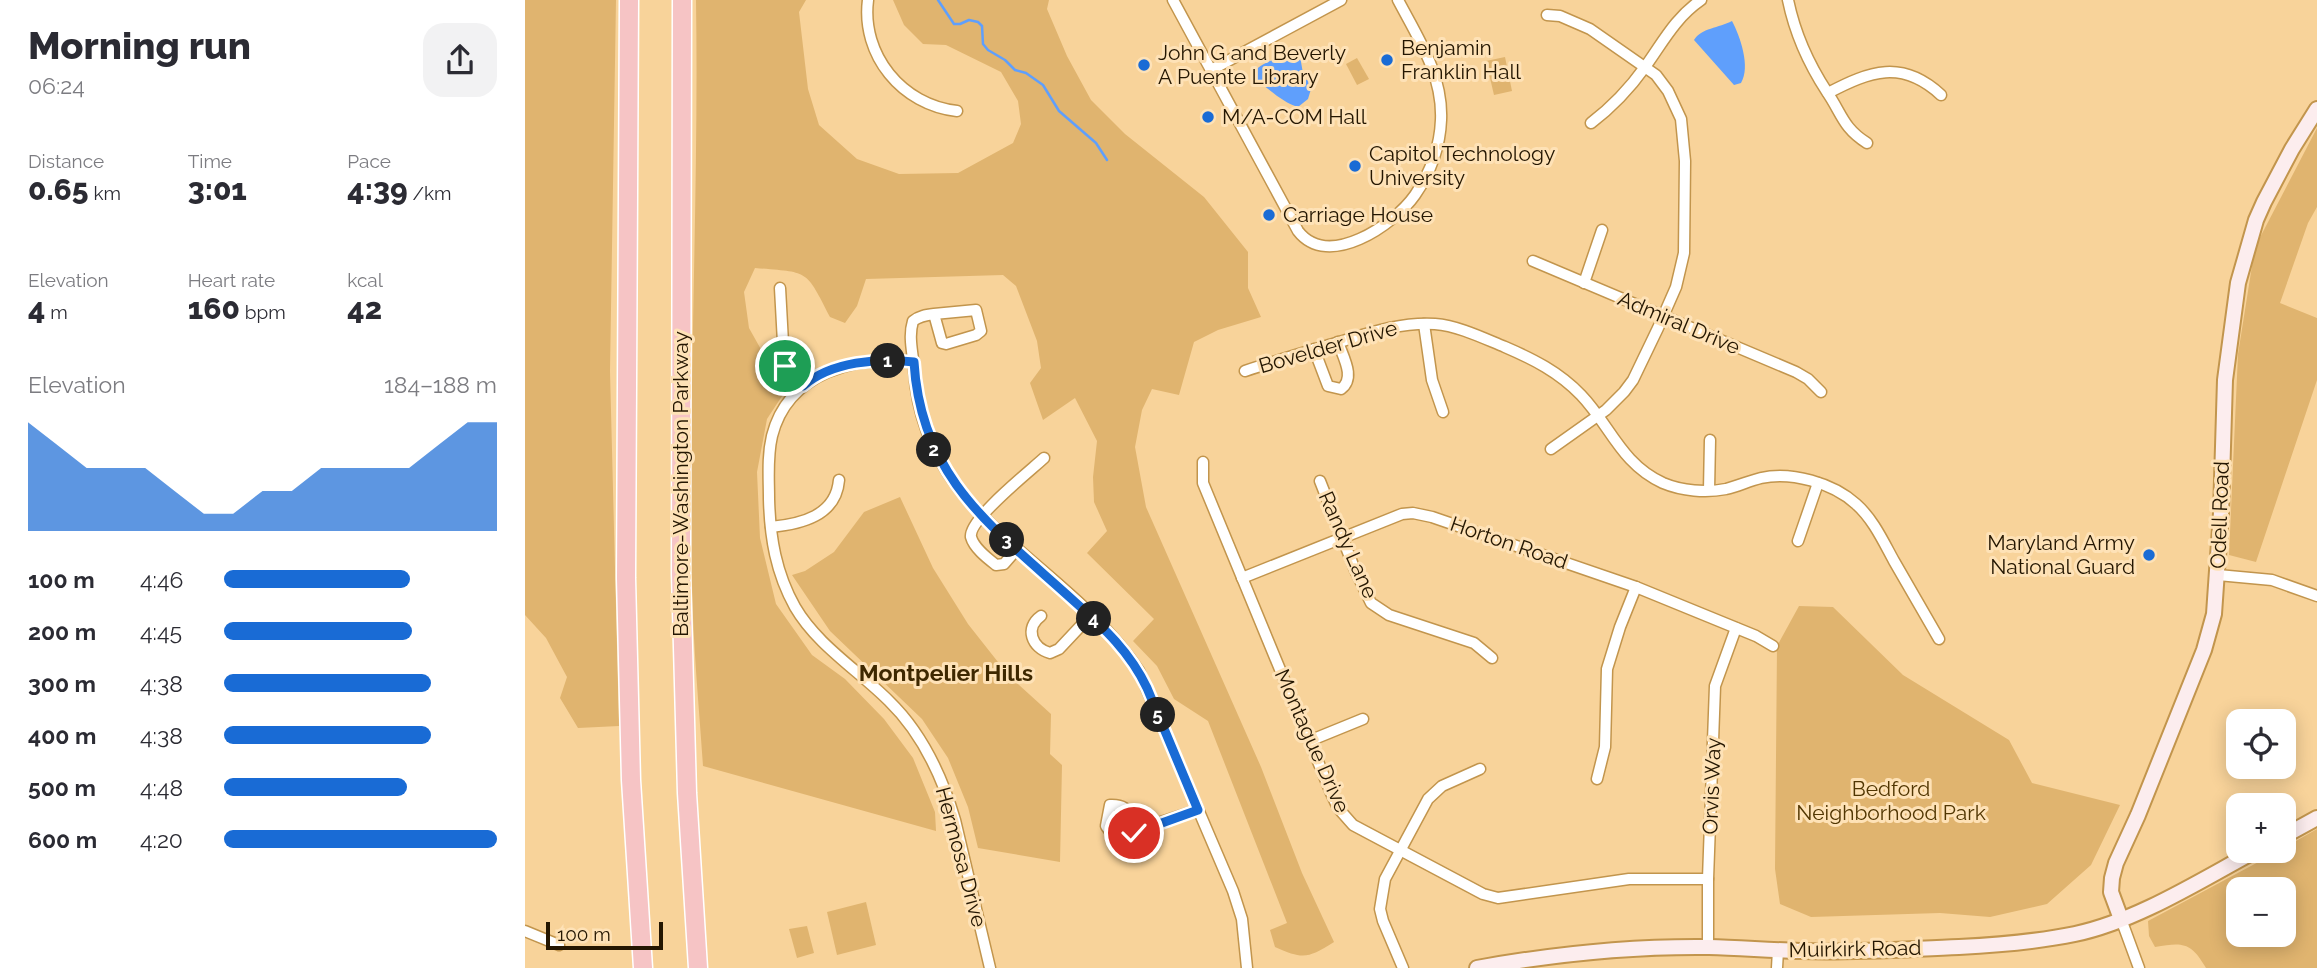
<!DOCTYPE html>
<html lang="en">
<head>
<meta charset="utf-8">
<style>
  body { margin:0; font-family:Raleway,sans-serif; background:#f2f2f3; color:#2b2b33; height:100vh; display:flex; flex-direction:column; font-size:26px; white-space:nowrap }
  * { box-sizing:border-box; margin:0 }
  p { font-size:23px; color:#7c7c81 }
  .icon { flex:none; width:38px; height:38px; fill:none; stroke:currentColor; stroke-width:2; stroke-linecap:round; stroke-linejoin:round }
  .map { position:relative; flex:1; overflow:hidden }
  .details { display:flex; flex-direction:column; background:#fff; width:525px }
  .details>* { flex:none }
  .controls { position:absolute; left:1701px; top:709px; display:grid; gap:14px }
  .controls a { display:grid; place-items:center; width:70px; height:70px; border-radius:14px; background:#fff; box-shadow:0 4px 18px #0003; font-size:35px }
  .scale { position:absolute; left:21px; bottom:18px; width:117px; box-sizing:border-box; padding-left:7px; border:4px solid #241601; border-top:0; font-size:19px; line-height:24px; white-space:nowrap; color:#241601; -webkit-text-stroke:5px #fee2b7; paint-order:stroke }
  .pin { position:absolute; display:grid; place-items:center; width:60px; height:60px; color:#fff; margin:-30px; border:4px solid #fff; border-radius:50%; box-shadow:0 2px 7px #0007 }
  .km { position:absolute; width:35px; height:35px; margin:-18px; border-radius:50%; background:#222; color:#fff; font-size:19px; line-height:35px; text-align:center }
  .round { display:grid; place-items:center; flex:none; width:74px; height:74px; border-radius:21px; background:#f2f2f3 }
  .head { display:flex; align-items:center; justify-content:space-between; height:119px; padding:0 28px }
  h1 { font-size:38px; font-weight:800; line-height:52px }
  .figures { display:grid; grid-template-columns:repeat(3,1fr); gap:10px; height:119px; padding:7px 28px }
  .figures div { display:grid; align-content:center }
  .figures b { font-size:30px; font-weight:800 }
  .figures small { font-size:19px; font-weight:400 }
  .figures p { font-size:19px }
  .chart { height:196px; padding:14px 28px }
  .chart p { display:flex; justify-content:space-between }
  .chart svg { width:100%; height:126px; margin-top:7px; fill:#196bd5; opacity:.7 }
  ul { padding:0 28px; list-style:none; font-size:23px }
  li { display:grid; grid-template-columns:112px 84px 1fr; align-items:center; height:52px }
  li i { height:18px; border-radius:9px; background:#196bd5 }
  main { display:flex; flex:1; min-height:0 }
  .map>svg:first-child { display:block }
</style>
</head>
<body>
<main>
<section class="details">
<div class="head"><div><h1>Morning run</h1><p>06:24</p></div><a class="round"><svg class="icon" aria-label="share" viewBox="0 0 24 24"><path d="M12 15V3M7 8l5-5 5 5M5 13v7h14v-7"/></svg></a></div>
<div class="figures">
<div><p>Distance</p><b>0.65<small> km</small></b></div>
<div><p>Time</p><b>3:01</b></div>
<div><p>Pace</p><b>4:39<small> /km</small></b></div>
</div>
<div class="figures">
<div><p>Elevation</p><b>4<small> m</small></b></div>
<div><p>Heart rate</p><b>160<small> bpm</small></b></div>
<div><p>kcal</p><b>42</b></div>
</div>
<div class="chart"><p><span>Elevation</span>184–188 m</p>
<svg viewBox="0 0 160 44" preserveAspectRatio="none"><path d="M0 44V6L10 14L20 22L30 22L40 22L50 30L60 38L70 38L80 30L90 30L100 22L110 22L120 22L130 22L140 14L150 6L160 6V44z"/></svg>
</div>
<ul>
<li><b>100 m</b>4:46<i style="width:68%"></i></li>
<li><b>200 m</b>4:45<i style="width:69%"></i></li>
<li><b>300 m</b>4:38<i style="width:76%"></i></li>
<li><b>400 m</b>4:38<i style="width:76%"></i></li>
<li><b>500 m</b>4:48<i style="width:67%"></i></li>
<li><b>600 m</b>4:20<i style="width:100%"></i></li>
</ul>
</section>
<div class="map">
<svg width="1792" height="968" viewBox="0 0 1792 968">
  <rect width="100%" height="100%" fill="#f8d39a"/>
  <g fill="#e0b46f" fill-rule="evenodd">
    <path d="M0,0H91L85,371L94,726L53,728L35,698L42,677L21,638L0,615Z"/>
    <path d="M171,0H281L274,12L283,89L294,125L332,159L374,174L433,173L488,143L496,124L493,101L476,72L421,45L398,44L379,25L368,0H524L522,9L542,56L566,100L600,134L679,197L723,252V288L736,317L693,330L669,342L654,395L627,389L617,410L610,447L621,507L736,767L777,873L809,942C783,958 779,960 750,947L745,930L762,923L683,721L649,699L632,666L608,641L629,619L562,553L582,531L569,502L568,477L572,441L550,398L518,420L505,383L516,368L512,341L491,286L478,275L341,279L332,306L320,323L305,317C280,268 284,273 230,268L219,292L224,328L243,362L260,381L261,390L242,419L232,472L235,538L251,604L287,655L320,679L359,719L388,758L410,812L411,831L178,766C174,706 168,645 167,585C163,390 174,195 171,0Z"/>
    <path d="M980,57L987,91L969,95L961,61Z"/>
    <path d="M832,58L844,79L832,85L821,64Z"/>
    <path d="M1792,128V207L1783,223L1755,303L1792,318V380L1731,562L1704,555L1713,354L1730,247Z"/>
    <path d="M375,497L408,568L443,624L484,676L526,714L525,754L537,765L535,862L453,848L443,807L423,758L397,719L305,631L267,575L280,571L309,552L339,512Z"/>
    <path d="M1274,606L1308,607L1378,675L1484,740L1507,783L1595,805L1566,865L1522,904L1465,917L1415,913L1286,917L1255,904L1250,869L1252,646Z"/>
    <path d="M1792,829V968H1681C1666,942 1658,942 1630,947L1624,936L1623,921L1754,851L1759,850V848ZM1713,889H1759V934H1713Z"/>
    <path d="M341,902L351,945L312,955L302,912Z"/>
    <path d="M282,926L289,953L272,958L264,929Z"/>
  </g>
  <g fill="#5f9ffc">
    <path d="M1207,21C1215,36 1226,67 1216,83L1209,85L1169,40C1176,28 1194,28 1207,21Z"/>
    <path d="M761,49H767L772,54L776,51L779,56L776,62L779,79L785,81L783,83L786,89L783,99L773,107C756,102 740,85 726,76C733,64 746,61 758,56Z"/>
  </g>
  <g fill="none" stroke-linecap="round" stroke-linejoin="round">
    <path stroke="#5f9ffc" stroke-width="2.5" d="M413,0L429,24H435L444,20L453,22L457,26L458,44L463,50L480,60L490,70L501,73L518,85L534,111L571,143L582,160"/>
    <defs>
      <g id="street">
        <path d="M343,0C336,55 377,105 432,111"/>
        <path d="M648,0L773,231C803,270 869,225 890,195C905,173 915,147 916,120C918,75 893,38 873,0"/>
        <path d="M1263,0C1270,34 1283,63 1302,92C1317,114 1318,128 1342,143"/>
        <path d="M1022,15L1035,16L1065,29L1131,75L1143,91L1156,119L1160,161L1159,253L1151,287L1133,328L1108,380L1099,392L1081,410L1026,449"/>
        <path d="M686,70L816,0"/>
        <path d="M1303,93C1345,71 1377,59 1416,95"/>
        <path d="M1066,123C1087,107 1105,88 1120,67C1138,42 1150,18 1176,0"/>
        <path d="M1008,261L1271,372L1283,379L1296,392"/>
        <path d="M1059,283L1077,230"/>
        <path d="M255,288L259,361L263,370L278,386"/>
        <path d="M409,314L417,343L421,344L451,335L456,331L451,310L409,314C401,315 394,316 388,321C383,337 388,353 389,369C398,521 541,560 614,671L708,891L717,919L722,968"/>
        <path d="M899,324L907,380L918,412"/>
        <path d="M789,349L803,386L816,389C831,378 818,357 813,342"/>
        <path d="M389,362C331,355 263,372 247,436C242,457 244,478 244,499C245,538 251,573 270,607C292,645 333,670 364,701C397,733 417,776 430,820L465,968"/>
        <path d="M720,371C750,361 781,352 811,343C844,333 875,322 910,324C934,326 958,338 980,347C1008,359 1034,372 1056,395C1085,425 1096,464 1138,483C1157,491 1181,493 1201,489C1213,486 1224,481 1236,478C1266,471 1308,483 1331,504C1348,519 1358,541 1369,561C1384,587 1399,613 1414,639"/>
        <path d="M678,462V483L806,793L813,808L828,825L958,894L973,898L1104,879H1183"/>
        <path d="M795,481L830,570L846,603L864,615L949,643L967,658"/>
        <path d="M1184,490L1185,440"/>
        <path d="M246,527C276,524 311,516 314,480"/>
        <path d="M1273,541L1293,483"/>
        <path d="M492,549L479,564L471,565C462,558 449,548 446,537C443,520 505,471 519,458"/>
        <path d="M1693,575L1747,580L1792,596"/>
        <path d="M717,578L877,514L888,513L907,517L1111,587L1231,636L1248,646"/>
        <path d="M516,616C499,628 507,648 525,653L534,649L565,616"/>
        <path d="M784,741L838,719"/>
        <path d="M1072,779L1080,747L1082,669L1095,627L1111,587"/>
        <path d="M618,828L603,834L584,830L581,826L585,805C608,804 602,819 618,828L673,810"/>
        <path d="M1596,919L1614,968"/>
        <path d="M0,931L34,945"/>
        <path d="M1183,947V879L1190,686L1211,628"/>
        <path d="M878,968L858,921L855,909L860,879L903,799L917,786L955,769"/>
        <path d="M1252,968L1253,950"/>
      </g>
      <g id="secondary">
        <path d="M1759,836L1792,818"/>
        <path d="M1596,919L1586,892L1587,878L1591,863L1613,815L1679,650L1689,614L1696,513L1700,380L1713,283L1731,220L1739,202L1767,149L1792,109"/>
        <path d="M952,968C1029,954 1107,946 1184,947C1215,948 1244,950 1275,951C1327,953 1381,949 1434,947C1472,945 1512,942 1550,934C1612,921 1676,880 1732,850"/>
      </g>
      <g id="highway">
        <path d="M104,0L101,578L106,780L118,968"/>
        <path d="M157,0L156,574L162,793L173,968"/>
      </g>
    </defs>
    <use href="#street" stroke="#c2954d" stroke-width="13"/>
    <use href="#secondary" stroke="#c2954d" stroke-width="18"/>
    <use href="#highway" stroke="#fff" stroke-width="21"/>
    <use href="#street" stroke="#fff" stroke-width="10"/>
    <use href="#secondary" stroke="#fcedee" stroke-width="14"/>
    <use href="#highway" stroke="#f6c4c5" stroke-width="18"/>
  </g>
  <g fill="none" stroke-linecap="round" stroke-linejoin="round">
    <defs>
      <path id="route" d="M260,366L278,386C307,361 353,358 389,362C396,480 470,529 550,602C579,628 605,652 622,688L673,810L609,833"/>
    </defs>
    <use href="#route" stroke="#fff" stroke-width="14"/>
    <use href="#route" stroke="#196bd5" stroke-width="9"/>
  </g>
  <g fill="#196bd5" stroke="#fee2b7" stroke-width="2.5">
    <circle cx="862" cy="60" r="7"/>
    <circle cx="619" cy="65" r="7"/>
    <circle cx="683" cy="117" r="7"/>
    <circle cx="830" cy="166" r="7"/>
    <circle cx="744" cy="215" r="7"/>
    <circle cx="1624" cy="555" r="7"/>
  </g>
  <g text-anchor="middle" stroke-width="6" stroke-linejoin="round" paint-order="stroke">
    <g font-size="21" fill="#241601" stroke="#fee2b7" text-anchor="start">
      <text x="876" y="55">Benjamin<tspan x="876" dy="24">Franklin Hall</tspan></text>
      <text x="633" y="60">John G and Beverly<tspan x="633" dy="24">A Puente Library</tspan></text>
      <text x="697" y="124">M/A-COM Hall</text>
      <text x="844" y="161">Capitol Technology<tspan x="844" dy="24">University</tspan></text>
      <text x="758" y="222">Carriage House</text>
      <text x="1610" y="550" text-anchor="end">Maryland Army<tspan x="1610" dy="24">National Guard</tspan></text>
    </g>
    <g font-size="21" fill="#241601" stroke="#fee2b7">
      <text transform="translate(1154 323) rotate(23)" y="7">Admiral Drive</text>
      <text transform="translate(803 347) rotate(-16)" y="7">Bovelder Drive</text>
      <text transform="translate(156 484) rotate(-90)" y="7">Baltimore-Washington Parkway</text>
      <text transform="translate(1695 515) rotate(-88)" y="7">Odell Road</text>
      <text transform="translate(984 543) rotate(19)" y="7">Horton Road</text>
      <text transform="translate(823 545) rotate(66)" y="7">Randy Lane</text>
      <text transform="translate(787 741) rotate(66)" y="7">Montague Drive</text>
      <text transform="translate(1187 786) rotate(-88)" y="7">Orvis Way</text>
      <text transform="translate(436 857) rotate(75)" y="7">Hermosa Drive</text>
      <text transform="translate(1330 949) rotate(-1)" y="7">Muirkirk Road</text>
    </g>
    <g font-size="21" fill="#513602" stroke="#fee2b7">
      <text x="1366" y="796">Bedford<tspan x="1366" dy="24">Neighborhood Park</tspan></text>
    </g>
    <g font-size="23" font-weight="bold" fill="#3e2800" stroke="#fee2b7">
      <text x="421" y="681">Montpelier Hills</text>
    </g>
  </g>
</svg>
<div class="controls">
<a><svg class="icon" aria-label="locate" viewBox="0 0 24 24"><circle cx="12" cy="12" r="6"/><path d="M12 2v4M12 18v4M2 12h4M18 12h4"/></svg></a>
<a>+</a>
<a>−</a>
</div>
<div class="scale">100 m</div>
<div class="pin" style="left:260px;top:366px;background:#1e9e55"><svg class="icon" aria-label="arrive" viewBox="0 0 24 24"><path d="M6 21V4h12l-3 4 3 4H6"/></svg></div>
<div class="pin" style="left:609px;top:833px;background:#d93025"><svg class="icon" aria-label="check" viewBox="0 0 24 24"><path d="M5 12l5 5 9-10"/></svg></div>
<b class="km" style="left:363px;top:361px">1</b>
<b class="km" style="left:409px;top:450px">2</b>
<b class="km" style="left:482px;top:540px">3</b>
<b class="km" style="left:569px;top:619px">4</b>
<b class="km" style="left:633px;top:715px">5</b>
</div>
</main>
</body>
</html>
